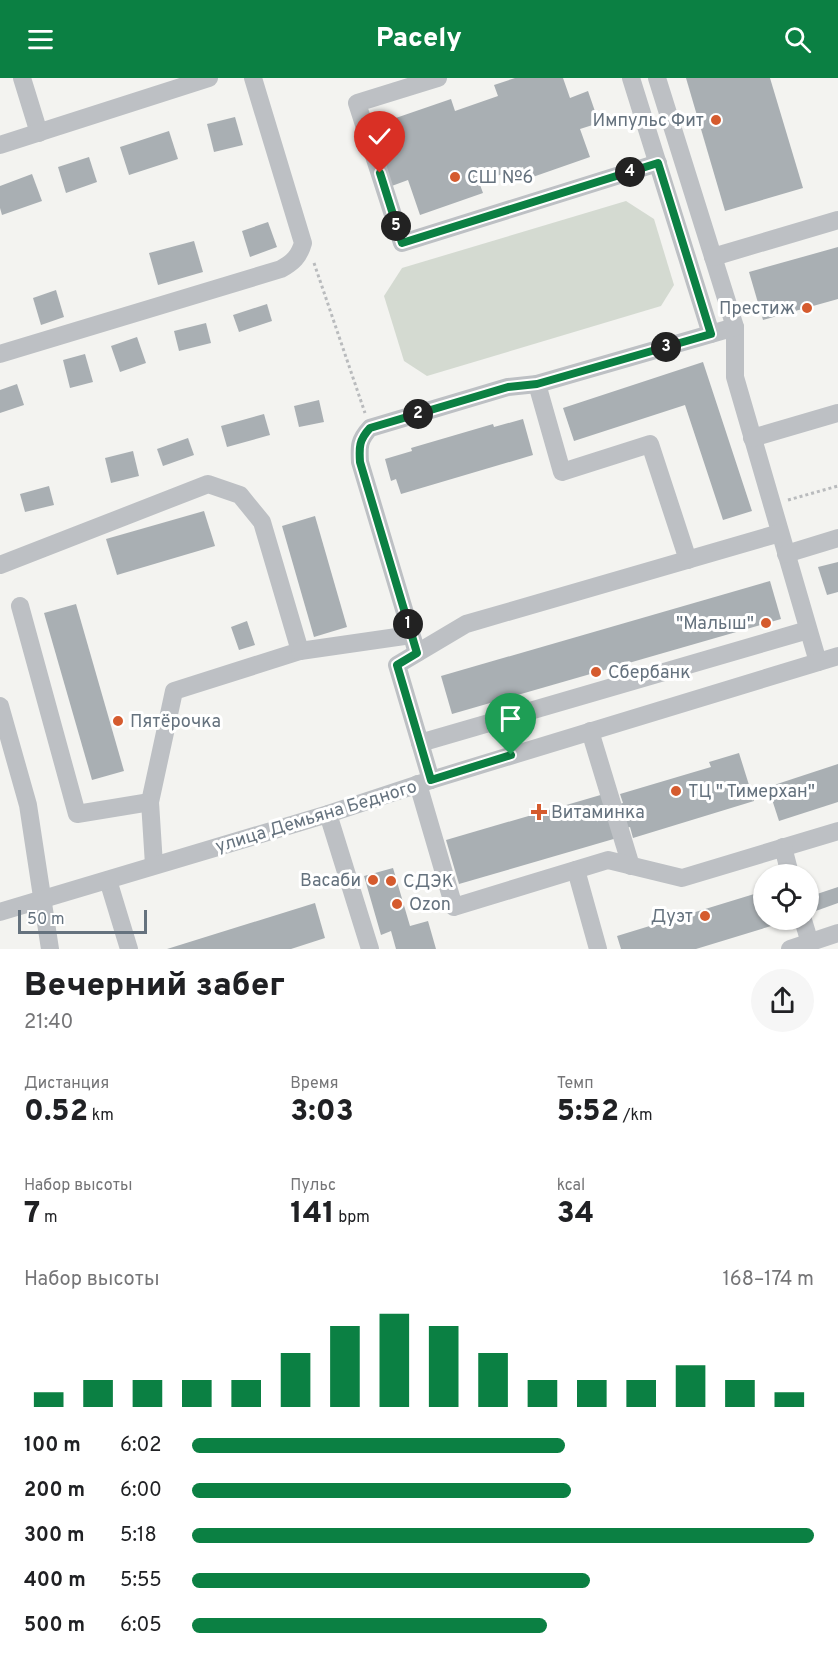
<!DOCTYPE html>
<html lang="ru">
<head>
<meta charset="utf-8">
<style>
  body { margin:0; font-family:Overpass,sans-serif; background:#f6f6f6; color:#202124; height:100vh; display:flex; flex-direction:column; font-size:22px; white-space:nowrap }
  * { box-sizing:border-box; margin:0 }
  p { font-size:20px; color:#757577 }
  .icon { flex:none; width:33px; height:33px; fill:none; stroke:currentColor; stroke-width:2; stroke-linecap:round; stroke-linejoin:round }
  .map { position:relative; height:871px; overflow:hidden }
  .drawer { display:flex; flex-direction:column; background:#fff; flex:1 }
  .drawer>* { flex:none }
  .fabs { position:absolute; left:753px; top:786px; display:grid; gap:12px }
  .fabs a { display:grid; place-items:center; width:66px; height:66px; border-radius:50%; background:#fff; box-shadow:0 2px 4px #0004; font-size:30px }
  .scale { position:absolute; left:18px; bottom:15px; width:129px; box-sizing:border-box; padding-left:6px; border:3px solid #65727e; border-top:0; font-size:16px; line-height:21px; white-space:nowrap; color:#65727e; -webkit-text-stroke:4px #fff; paint-order:stroke }
  .pin { position:absolute; display:grid; place-items:center; width:51px; height:51px; color:#fff; margin:-62px -26px; border-radius:50% 50% 50% 0; rotate:-45deg; box-shadow:0 0 6px #0007 }
  .pin .icon { rotate:45deg }
  .km { position:absolute; width:30px; height:30px; margin:-15px; border-radius:50%; background:#222; color:#fff; font-size:16px; line-height:30px; text-align:center }
  .round { display:grid; place-items:center; flex:none; width:63px; height:63px; border-radius:32px; background:#f6f6f6 }
  .summary { display:flex; align-items:center; justify-content:space-between; height:102px; padding:0 24px }
  h1 { font-size:33px; font-weight:800; line-height:45px }
  .stats { display:grid; grid-template-columns:repeat(3,1fr); gap:9px; height:102px; padding:6px 24px }
  .stats div { display:grid; align-content:center }
  .stats b { font-size:30px; font-weight:800 }
  .stats small { font-size:16px; font-weight:400 }
  .stats p { font-size:16px }
  .chart { height:168px; padding:12px 24px }
  .chart p { display:flex; justify-content:space-between }
  .chart svg { width:100%; height:108px; margin-top:6px; stroke:#0b8043; stroke-width:6 }
  ul { padding:0 24px; list-style:none; font-size:20px }
  li { display:grid; grid-template-columns:96px 72px 1fr; align-items:center; height:45px }
  li i { height:15px; border-radius:8px; background:#0b8043 }
  header { display:flex; justify-content:space-between; align-items:center; height:78px; padding:0 24px; background:#0b8043; color:#fff; font-size:27px; font-weight:800 }
  .map>svg:first-child { display:block }
</style>
</head>
<body>
<header><svg class="icon" aria-label="menu" viewBox="0 0 24 24"><path d="M4 6h16M4 12h16M4 18h16"/></svg>Pacely<svg class="icon" aria-label="search" viewBox="0 0 24 24"><circle cx="10" cy="10" r="6"/><path d="M15 15l6 6"/></svg></header>
<div class="map">
<svg width="838" height="871" viewBox="0 0 838 871">
  <rect width="100%" height="100%" fill="#f3f3f0"/>
  <path fill="#d4dad1" d="M626,123L654,141L674,207L661,228L427,298L404,283L384,218L402,190Z"/>
  <g fill="#a9afb3">
    <path d="M515,0H563L570,20L588,13L599,45L580,51L590,79L527,101L523,89L479,104L483,115L420,137L408,102L389,109L379,77L397,71L387,43L451,21L455,33L498,18L494,7Z"/>
    <path d="M686,0H770L803,110L725,133Z"/>
    <path d="M235,39L243,67L214,74L207,46Z"/>
    <path d="M169,53L178,81L129,97L120,69Z"/>
    <path d="M89,79L97,104L66,115L58,89Z"/>
    <path d="M32,96L42,123L2,137L0,130V108Z"/>
    <path d="M268,144L277,169L250,179L242,153Z"/>
    <path d="M194,163L203,194L158,207L149,175Z"/>
    <path d="M838,169V221L763,242L749,194Z"/>
    <path d="M56,212L64,239L41,247L33,220Z"/>
    <path d="M267,226L272,243L239,254L233,237Z"/>
    <path d="M206,245L211,265L179,273L174,253Z"/>
    <path d="M137,259L146,285L120,294L111,268Z"/>
    <path d="M85,276L93,304L70,310L63,282Z"/>
    <path d="M703,284L752,433L723,442L685,327L574,363L563,330Z"/>
    <path d="M17,306L24,327L0,335V312Z"/>
    <path d="M319,322L324,344L299,349L294,328Z"/>
    <path d="M264,336L270,357L227,369L221,348Z"/>
    <path d="M523,341L533,377L401,416L396,401L391,403L385,381L412,373L411,370L493,346L494,349Z"/>
    <path d="M188,360L194,377L163,388L157,371Z"/>
    <path d="M133,373L139,398L111,405L105,380Z"/>
    <path d="M49,408L54,427L25,434L20,416Z"/>
    <path d="M204,433L215,468L117,497L106,461Z"/>
    <path d="M315,438L347,549L314,559L282,448Z"/>
    <path d="M838,484V514L827,517L818,489Z"/>
    <path d="M770,503L781,541L452,636L441,598Z"/>
    <path d="M76,526L124,693L92,702L44,535Z"/>
    <path d="M247,543L255,567L239,572L231,549Z"/>
    <path d="M739,675L754,723L633,760L630,749L623,751L616,727L623,725L620,716L711,689L709,684Z"/>
    <path d="M838,686V724L779,743L768,709Z"/>
    <path d="M604,716L617,760L459,806L446,762Z"/>
    <path d="M393,790L410,848L428,843L436,871H396L391,853L381,857L364,798Z"/>
    <path d="M838,809V825L813,834L808,819Z"/>
    <path d="M764,813V842H791L696,871H621L617,858Z"/>
    <path d="M315,825L325,860L291,871H167Z"/>
  </g>
  <g fill="none" stroke-linecap="round" stroke-linejoin="round">
    <g stroke="#b9bbbd" stroke-width="3" stroke-dasharray="3 3" stroke-linecap="butt">
      <path d="M314,185L365,335"/>
      <path d="M788,422L838,408"/>
    </g>
    <g stroke="#bdc0c4" stroke-width="18">
      <path d="M22,0L39,55"/>
      <path d="M438,0L357,25L402,165L658,85"/>
      <path d="M631,0L711,256"/>
      <path d="M657,0L735,249V299L818,584"/>
      <path d="M0,67L209,0"/>
      <path d="M713,179L838,142"/>
      <path d="M0,276L281,191C293,184 299,179 303,165L253,0"/>
      <path d="M537,306L562,394L650,366L688,482"/>
      <path d="M752,360L838,335"/>
      <path d="M786,476L838,460"/>
      <path d="M0,487L208,406L240,417L262,444L300,573L174,613L150,724L154,787"/>
      <path d="M20,528L77,736L150,724"/>
      <path d="M300,573L411,557"/>
      <path d="M417,575L360,384C359,368 359,362 370,350L508,309L537,306L735,249"/>
      <path d="M0,628L28,727L50,871"/>
      <path d="M590,653L631,788"/>
      <path d="M420,665L808,552"/>
      <path d="M431,702L397,587L466,546L780,455"/>
      <path d="M418,706L454,829L608,782L682,800L838,753"/>
      <path d="M328,736L370,871"/>
      <path d="M783,769L790,796"/>
      <path d="M576,792L598,871"/>
      <path d="M108,802L129,871"/>
      <path d="M0,834L328,736L431,702L838,578"/>
      <path d="M803,842L810,865"/>
      <path d="M790,871L838,855"/>
    </g>
  </g>
  <g fill="none" stroke-linecap="round" stroke-linejoin="round">
    <defs>
      <path id="route" d="M380,95L402,165L658,85L711,256L537,306L508,309L370,350C359,362 359,369 360,384L417,575L397,587L431,702L511,677"/>
    </defs>
    <use href="#route" stroke="#fff" stroke-width="12"/>
    <use href="#route" stroke="#0b8043" stroke-width="8"/>
  </g>
  <g fill="#d55b2e" stroke="#fff" stroke-width="2">
    <circle cx="716" cy="42" r="6"/>
    <circle cx="455" cy="99" r="6"/>
    <circle cx="807" cy="230" r="6"/>
    <circle cx="766" cy="545" r="6"/>
    <circle cx="596" cy="594" r="6"/>
    <circle cx="118" cy="643" r="6"/>
    <circle cx="676" cy="713" r="6"/>
    <path d="M536 725h6v6h6v6h-6v6h-6v-6h-6v-6h6z"/>
    <circle cx="373" cy="802" r="6"/>
    <circle cx="391" cy="803" r="6"/>
    <circle cx="397" cy="826" r="6"/>
    <circle cx="705" cy="838" r="6"/>
  </g>
  <g text-anchor="middle" stroke-width="6" stroke-linejoin="round" paint-order="stroke">
    <g font-size="18" fill="#65727e" stroke="#fff" text-anchor="start">
      <text x="704" y="48" text-anchor="end">Импульс Фит</text>
      <text x="467" y="105">СШ №6</text>
      <text x="795" y="236" text-anchor="end">Престиж</text>
      <text x="754" y="551" text-anchor="end">"Малыш"</text>
      <text x="608" y="600">Сбербанк</text>
      <text x="130" y="649">Пятёрочка</text>
      <text x="688" y="719">ТЦ " Тимерхан"</text>
      <text x="551" y="740">Витаминка</text>
      <text x="361" y="808" text-anchor="end">Васаби</text>
      <text x="403" y="809">СДЭК</text>
      <text x="409" y="832">Ozon</text>
      <text x="693" y="844" text-anchor="end">Дуэт</text>
    </g>
    <g font-size="18" fill="#65727e" stroke="#fff">
      <text transform="translate(316 738) rotate(-17)" y="6">улица Демьяна Бедного</text>
    </g>
  </g>
</svg>
<div class="fabs">
<a><svg class="icon" aria-label="locate" viewBox="0 0 24 24"><circle cx="12" cy="12" r="6"/><path d="M12 2v4M12 18v4M2 12h4M18 12h4"/></svg></a>
</div>
<div class="scale">50 m</div>
<div class="pin" style="left:511px;top:677px;background:#1e9e55"><svg class="icon" aria-label="arrive" viewBox="0 0 24 24"><path d="M6 21V4h12l-3 4 3 4H6"/></svg></div>
<div class="pin" style="left:380px;top:95px;background:#d93025"><svg class="icon" aria-label="check" viewBox="0 0 24 24"><path d="M5 12l5 5 9-10"/></svg></div>
<b class="km" style="left:408px;top:546px">1</b>
<b class="km" style="left:418px;top:336px">2</b>
<b class="km" style="left:666px;top:269px">3</b>
<b class="km" style="left:630px;top:94px">4</b>
<b class="km" style="left:396px;top:148px">5</b>
</div>
<section class="drawer">
<div class="summary"><div><h1>Вечерний забег</h1><p>21:40</p></div><a class="round"><svg class="icon" aria-label="share" viewBox="0 0 24 24"><path d="M12 15V3M7 8l5-5 5 5M5 13v7h14v-7"/></svg></a></div>
<div class="stats">
<div><p>Дистанция</p><b>0.52<small> km</small></b></div>
<div><p>Время</p><b>3:03</b></div>
<div><p>Темп</p><b>5:52<small> /km</small></b></div>
</div>
<div class="stats">
<div><p>Набор высоты</p><b>7<small> m</small></b></div>
<div><p>Пульс</p><b>141<small> bpm</small></b></div>
<div><p>kcal</p><b>34</b></div>
</div>
<div class="chart"><p><span>Набор высоты</span>168–174 m</p>
<svg viewBox="0 0 160 44" preserveAspectRatio="none"><path d="M5 44V38M15 44V33M25 44V33M35 44V33M45 44V33M55 44V22M65 44V11M75 44V6M85 44V11M95 44V22M105 44V33M115 44V33M125 44V33M135 44V27M145 44V33M155 44V38"/></svg>
</div>
<ul>
<li><b>100 m</b>6:02<i style="width:60%"></i></li>
<li><b>200 m</b>6:00<i style="width:61%"></i></li>
<li><b>300 m</b>5:18<i style="width:100%"></i></li>
<li><b>400 m</b>5:55<i style="width:64%"></i></li>
<li><b>500 m</b>6:05<i style="width:57%"></i></li>
</ul>
</section>
</body>
</html>
